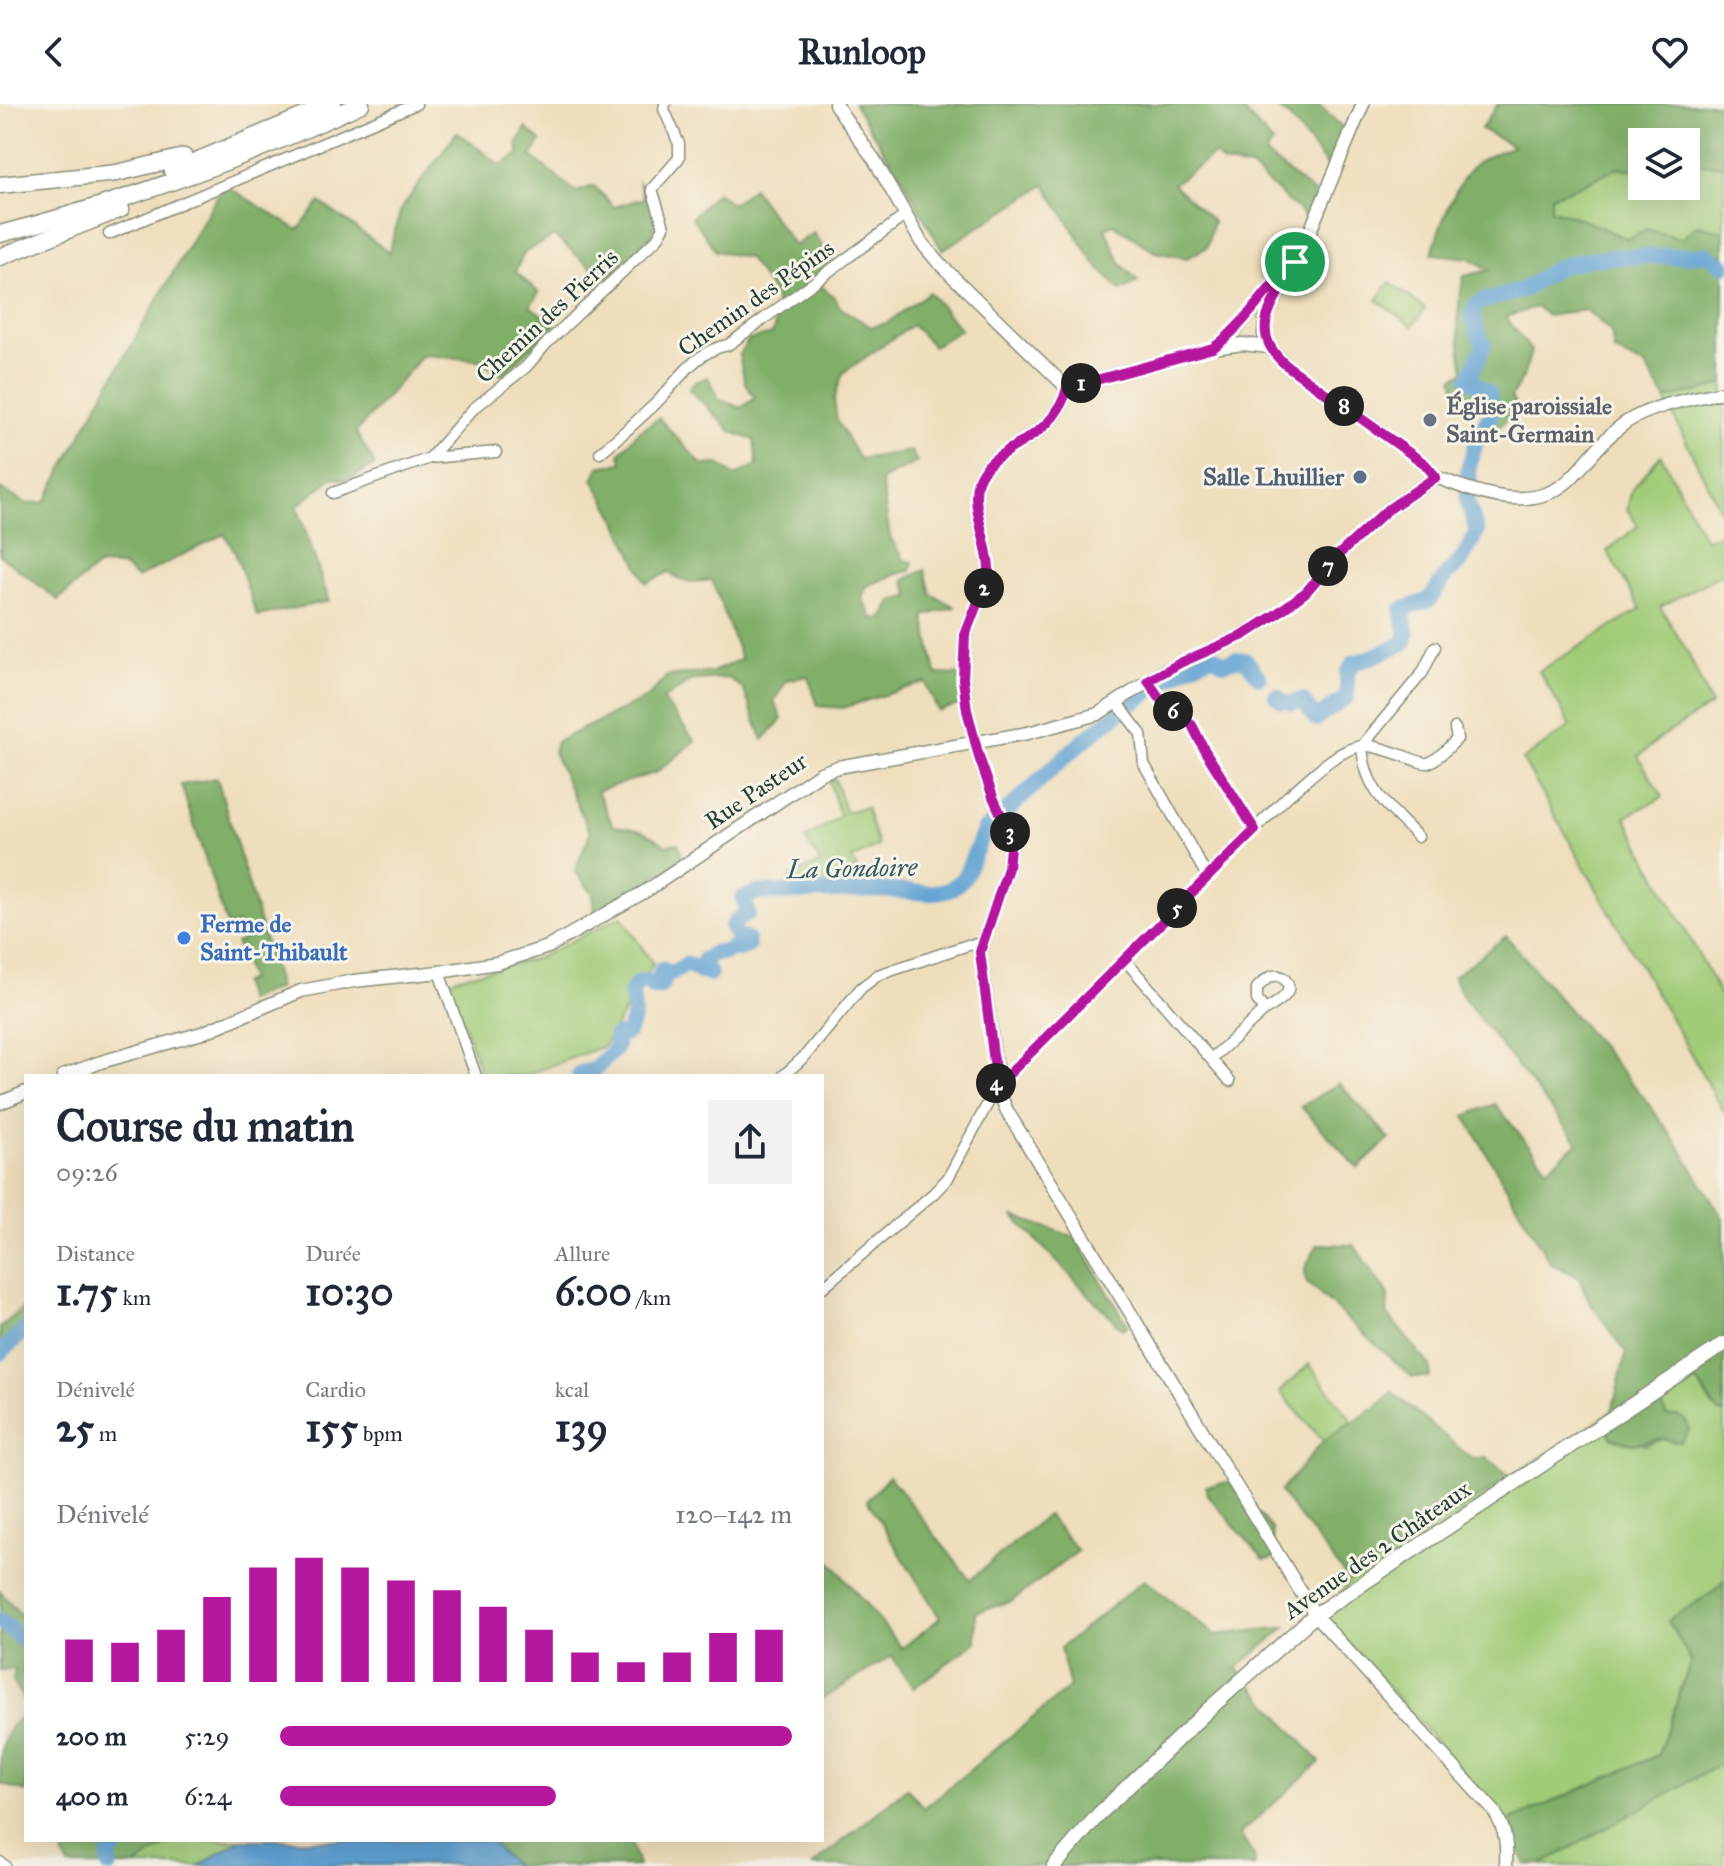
<!DOCTYPE html>
<html lang="fr">
<head>
<meta charset="utf-8">
<style>
  body { margin:0; font-family:"IM FELL Great Primer",serif; background:#f2f2f3; color:#1f2937; height:100vh; display:flex; flex-direction:column; font-size:30px; white-space:nowrap }
  * { box-sizing:border-box; margin:0 }
  p { font-size:26px; color:#747a83 }
  .icon { flex:none; width:44px; height:44px; fill:none; stroke:currentColor; stroke-width:2; stroke-linecap:round; stroke-linejoin:round }
  .map { position:relative; flex:1; overflow:hidden }
  .drawer { position:absolute; left:24px; top:970px; width:800px; height:768px; display:flex; flex-direction:column; background:#fff; border-radius:0px; box-shadow:0 8px 32px #0002 }
  .drawer>* { flex:none }
  .controls { position:absolute; left:1628px; top:24px; display:grid; gap:16px }
  .controls a { display:grid; place-items:center; width:72px; height:72px; border-radius:0px; background:#fff; box-shadow:0 8px 32px #0002; font-size:40px }
  .pin { position:absolute; display:grid; place-items:center; width:68px; height:68px; color:#fff; margin:-34px; border:4px solid #fff; border-radius:50%; box-shadow:0 2px 8px #0007 }
  .km { position:absolute; width:40px; height:40px; margin:-20px; border-radius:50%; background:#222; color:#fff; font-size:22px; line-height:40px; text-align:center }
  .round { display:grid; place-items:center; flex:none; width:84px; height:84px; border-radius:0px; background:#f2f2f3 }
  .head { display:flex; align-items:center; justify-content:space-between; height:136px; padding:0 32px }
  h1 { font-size:44px; font-weight:700; line-height:60px }
  .figures { display:grid; grid-template-columns:repeat(3,1fr); gap:12px; height:136px; padding:8px 32px }
  .figures div { display:grid; align-content:center }
  .figures b { font-size:40px; font-weight:700 }
  .figures small { font-size:22px; font-weight:400 }
  .figures p { font-size:22px }
  .chart { height:224px; padding:16px 32px }
  .chart p { display:flex; justify-content:space-between }
  .chart svg { width:100%; height:144px; margin-top:8px; stroke:#b5179e; stroke-width:6 }
  ul { padding:0 32px; list-style:none; font-size:26px }
  li { display:grid; grid-template-columns:128px 96px 1fr; align-items:center; height:60px }
  li i { height:20px; border-radius:10px; background:#b5179e }
  header { display:flex; justify-content:space-between; align-items:center; height:104px; padding:0 32px; background:#fff; font-size:36px; font-weight:700 }
  .map>svg:first-child { display:block }
</style>
</head>
<body>
<header><svg class="icon" aria-label="back" viewBox="0 0 24 24"><path d="M15 5l-7 7 7 7"/></svg>Runloop<svg class="icon" aria-label="heart" viewBox="0 0 24 24"><path d="M12 20l-8-8c-3-5 5-10 8-4 3-6 11-1 8 4z"/></svg></header>
<div class="map">
<svg width="1724" height="1762" viewBox="0 0 1724 1762">
  <rect width="100%" height="100%" fill="#f7f3e8"/>
  <filter id="ink" filterUnits="userSpaceOnUse"><feTurbulence type="fractalNoise" baseFrequency=".0125" numOctaves="2"/><feDisplacementMap in="SourceGraphic" scale="16" xChannelSelector="R" yChannelSelector="G"/><feConvolveMatrix kernelMatrix="1 2 1 2 8 2 1 2 1" color-interpolation-filters="sRGB"/></filter>
  <filter id="wash" filterUnits="userSpaceOnUse"><feTurbulence type="fractalNoise" baseFrequency=".006" numOctaves="4" result="noise"/><feDisplacementMap in="SourceGraphic" scale="32" xChannelSelector="R" yChannelSelector="G"/><feGaussianBlur stdDeviation="1.8" result="paint"/><feColorMatrix in="noise" values="0 0 0 0 0 0 0 0 0 0 0 0 0 0 0 0 0 1.4 0 .05"/><feComposite in="paint" operator="in"/></filter>
  <g filter="url(#wash)">
    <rect width="100%" height="100%" fill="#efdebc"/>
    <g fill="#a0cb77" stroke="#608456" stroke-width="2">
      <path d="M1693,60L1724,61V127L1697,121L1682,135L1647,125L1629,135C1602,125 1578,112 1551,106V92L1577,83L1617,64L1642,66V82H1686V62Z"/>
      <path d="M1390,178L1425,205L1412,222L1377,196Z"/>
      <path d="M1724,279V414L1665,295Z"/>
      <path d="M1661,351L1705,436L1724,427V469L1660,503L1688,549L1711,601L1660,634L1638,653L1663,693L1625,713L1724,898V1008L1523,656L1571,622L1539,567L1641,505L1607,447L1638,422L1627,405L1632,385Z"/>
      <path d="M835,675L845,708L866,703L878,742L852,755L857,765L843,774L851,786H799L790,772L821,759L805,735L840,712L829,677Z"/>
      <path d="M621,812L653,860L604,942L524,972H482L450,882L451,877L455,874L538,854Z"/>
      <path d="M1309,1260L1352,1317L1323,1337L1280,1288Z"/>
      <path d="M1697,1276L1712,1302L1720,1309H1724V1477L1713,1488L1668,1516L1691,1557L1658,1651L1507,1718L1326,1513L1349,1476L1614,1306L1644,1341L1664,1335L1674,1338L1678,1312H1666L1662,1301Z"/>
      <path d="M1724,1658V1762H1544L1542,1760Z"/>
      <path d="M173,1736H241L199,1762H135Z"/>
    </g>
    <g fill="#80af68" stroke="#50764e" stroke-width="2">
      <path d="M854,0H1241L1243,6L1273,39L1265,50L1318,92L1308,115L1251,64L1223,59L1215,50L1173,80L1213,117L1207,143L1187,154L1155,148L1113,120L1105,124L1121,160L1138,177L1121,187L1095,160L1045,81L942,146L906,81Z"/>
      <path d="M1272,0H1318L1345,26L1328,63L1290,14Z"/>
      <path d="M1498,0H1724V61L1693,60L1686,62V38H1642V66L1617,64L1577,83L1551,92V106C1579,112 1602,125 1628,135L1647,125L1682,135L1697,121L1724,127V279L1709,285L1665,295L1645,262L1614,247L1611,228L1586,206L1548,212L1536,203L1506,213L1531,247L1523,273L1511,293L1518,304L1488,334L1484,307L1457,291L1453,274L1464,268C1458,232 1455,208 1464,172L1490,166L1469,154L1432,150C1438,126 1458,72 1478,58C1488,51 1502,47 1513,42L1481,25Z"/>
      <path d="M526,24L541,37L531,52L576,88L594,82L614,103L644,94L639,79L647,86L655,117L652,131L606,176L554,132L525,148L515,167L539,189L530,202L555,221L503,271L478,256L423,251L356,328L375,361L346,377L333,373L297,402L329,497L257,512L235,448L224,430L137,474L122,462L99,461L58,496L0,451V385L27,400L45,398L101,294L220,87L230,84L298,126L320,98L389,148L401,105L457,28L500,61L520,50L517,40Z"/>
      <path d="M753,84L794,142L813,129L836,162L820,181L832,191L841,204L871,223L887,219L929,188L961,226L933,242L912,221L843,269L834,295L837,317L859,355L911,347L917,358L881,376L890,433L904,456L913,458L911,467L896,470L867,482L862,494L873,515L883,514L892,497L910,493L904,476L925,466L931,490L955,503L924,512L936,570L965,571L967,599L938,607L925,578L843,604L818,602L808,572L787,576L774,597L782,615L763,636L743,585L729,574L692,576L663,596L695,637L657,668L597,687L613,722C635,724 648,727 665,741L678,739L683,755L595,811L593,790L575,767L590,729L553,648L556,638L648,593L667,572L713,568L741,555L712,476C696,478 681,481 669,468L646,479L613,409L593,375L599,363L622,359L620,349L639,327L659,314L702,361L719,360L735,372L757,361L754,336L732,328L689,285L693,279L708,273L719,295L741,304L755,294L745,279L739,251L748,236L772,230C785,192 769,185 748,154L716,147L692,113L717,88L732,100Z"/>
      <path d="M217,674L279,884L247,897L242,880L250,875L236,839L244,836L238,819L227,822L181,681Z"/>
      <path d="M1506,832L1643,992L1679,1042L1724,1116V1309H1720C1710,1300 1706,1287 1696,1277L1662,1301L1666,1312H1678L1686,1317L1689,1326L1681,1338C1675,1338 1668,1335 1662,1335C1638,1338 1637,1345 1611,1333L1608,1325L1626,1248L1590,1199L1578,1172L1551,1160L1465,1012L1495,1000L1547,1064L1578,1039L1465,896L1453,873Z"/>
      <path d="M1339,979L1390,1035L1358,1064L1301,1003Z"/>
      <path d="M1013,1112L1075,1133L1128,1221L1122,1225Z"/>
      <path d="M1318,1140L1354,1141L1388,1191L1387,1210L1430,1262V1273H1412L1306,1178L1305,1164Z"/>
      <path d="M23,1204L26,1205V1227L0,1246V1224Z"/>
      <path d="M1392,1288L1472,1355L1486,1353L1511,1373L1349,1476L1280,1388L1323,1337L1375,1304Z"/>
      <path d="M889,1372L970,1476L1047,1411L1078,1447L1012,1497L976,1508V1538L913,1584L892,1552L822,1595V1447L902,1544L940,1514L867,1396Z"/>
      <path d="M1230,1378L1272,1425L1274,1454L1264,1456L1206,1389V1382Z"/>
      <path d="M1144,1476L1215,1531L1286,1523L1237,1564L1320,1658L1240,1730L1254,1752L1255,1762H812L907,1684L924,1704L1070,1583L1060,1544Z"/>
      <path d="M1724,1477V1658L1542,1760L1526,1761L1507,1718L1658,1651L1691,1557L1668,1516L1713,1488Z"/>
      <path d="M0,1487L26,1517V1600L13,1578L15,1565L0,1567Z"/>
      <path d="M26,1607V1688L0,1680C0,1650 0,1628 26,1607Z"/>
      <path d="M60,1736H173L135,1762H69L63,1752Z"/>
      <path d="M489,1736H630L638,1762H512Z"/>
    </g>
    <path fill="#5fa0d2" stroke="#3f6e83" stroke-width="2" d="M241,1736H489L513,1760L199,1762Z"/>
    <g fill="none" stroke-linecap="round" stroke-linejoin="round">
      <g stroke="#5fa0d2" stroke-width="16">
        <path d="M1452,466L1463,454L1477,428L1467,396L1470,377L1468,366L1478,331L1491,311L1489,289L1469,275L1484,241C1459,191 1478,201 1516,188C1531,184 1544,169 1559,163C1605,146 1659,156 1707,150L1724,162"/>
        <path d="M1213,552L1224,559L1235,555L1246,556L1259,573"/>
        <path d="M1276,592L1282,597"/>
        <path d="M1292,599L1302,596L1316,615L1347,593V569L1353,559L1367,555L1404,539L1407,531L1402,506L1429,496L1448,469"/>
        <path d="M579,972L583,968L593,967L616,944V932L627,929C636,915 635,903 631,888L638,879L647,877L653,884H659L663,879L660,870L662,865L671,870L687,860L700,868L710,870L703,860L704,855L716,848L724,849L731,844L737,846L748,842L747,836L737,832L732,823L736,817L748,809L743,794L757,789L877,786L931,789L949,786L964,774L985,725L998,716C1040,676 1081,635 1129,602C1155,584 1177,566 1207,554"/>
        <path d="M0,1249L26,1225"/>
        <path d="M0,1517L26,1538"/>
        <path d="M109,1762V1751L121,1736"/>
      </g>
    </g>
  </g>
  <g filter="url(#ink)">
    <g fill="none" stroke-linecap="round" stroke-linejoin="round">
      <defs>
        <g id="minor">
          <path d="M109,130L416,0"/>
          <path d="M600,349C618,334 635,319 652,303C676,281 693,247 728,241L906,111"/>
          <path d="M430,354L496,348"/>
          <path d="M333,389L430,354L473,305L526,263L547,239L657,135L664,123L652,85L679,54V40L664,5L665,0"/>
          <path d="M1148,577L1165,602L1192,621L1205,647L1255,726"/>
          <path d="M1117,599L1141,630L1144,660L1208,774"/>
          <path d="M1362,642L1423,568L1435,543"/>
          <path d="M1362,642C1365,687 1389,703 1418,733"/>
          <path d="M1125,856L1230,977"/>
          <path d="M439,868L476,972"/>
          <path d="M1211,955L1265,906L1257,896V884C1261,880 1267,873 1273,872C1282,870 1292,879 1287,889C1283,896 1272,902 1265,906"/>
          <path d="M783,972L805,952L861,884L878,871L968,841L982,840"/>
          <path d="M822,1184L934,1089L948,1074L997,982L1288,692C1309,675 1334,647 1361,642C1379,639 1421,661 1428,659C1437,656 1450,642 1457,635L1455,624"/>
          <path d="M0,1758L5,1762"/>
        </g>
        <g id="tertiary">
          <path d="M835,0L875,57L921,138L937,157L1067,284"/>
          <path d="M1363,0L1303,144L1265,215L1264,230L1269,243L1286,261L1425,360L1436,373"/>
          <path d="M1216,242L1233,229L1287,165"/>
          <path d="M1067,284C1054,340 991,340 978,377C970,400 988,439 989,464L987,475L965,531L963,575L967,606L979,653L993,693L1011,733L1008,764L980,848L999,988L1007,1007L1315,1511L1494,1707C1506,1726 1507,1740 1506,1762"/>
          <path d="M1067,284L1213,244L1243,240L1269,243"/>
          <path d="M1436,373C1477,389 1532,410 1569,376C1589,357 1602,335 1625,319C1654,300 1691,295 1724,288"/>
          <path d="M63,972L101,958L202,929L301,887L354,877L439,868L497,859L548,843L646,787L821,669L838,663L1028,629L1098,610L1166,566L1244,531L1275,511L1306,488L1336,453L1386,407L1436,373"/>
          <path d="M0,999L26,988"/>
        </g>
        <path id="secondary" d="M1054,1762L1099,1710L1208,1606L1315,1511L1724,1240"/>
        <g id="trunk">
          <path d="M172,67L333,0"/>
          <path d="M0,81L117,69L184,53"/>
          <path d="M0,130C124,98 245,55 361,0"/>
          <path d="M0,153L121,105"/>
        </g>
      </defs>
      <use href="#minor" stroke="#878e78" stroke-width="13"/>
      <use href="#tertiary" stroke="#878e78" stroke-width="15"/>
      <use href="#secondary" stroke="#878e78" stroke-width="17"/>
      <use href="#trunk" stroke="#878e78" stroke-width="19"/>
      <use href="#minor" stroke="#fff" stroke-width="10"/>
      <use href="#tertiary" stroke="#fff" stroke-width="12"/>
      <use href="#secondary" stroke="#fff" stroke-width="14"/>
      <use href="#trunk" stroke="#fff" stroke-width="16"/>
    </g>
  </g>
  <g fill="none" stroke-linecap="round" stroke-linejoin="round" filter="url(#ink)">
    <defs>
      <path id="route" d="M1295,158C1277,197 1244,225 1286,261L1425,360L1436,373L1386,407L1336,453L1306,488L1275,511L1244,531L1180,559L1148,577L1165,602L1192,621L1205,647L1255,726L997,982L980,848L1008,764L1011,733L993,693L979,653L967,606L963,575L965,531L987,475L989,464C988,439 970,400 978,377C991,340 1054,340 1067,284L1213,244C1246,221 1265,184 1295,158Z"/>
    </defs>
    <use href="#route" stroke="#fff" stroke-width="16"/>
    <use href="#route" stroke="#b5179e" stroke-width="10"/>
  </g>
  <circle fill="#6b7280" stroke="#f7f3e8" stroke-width="3" cx="1430" cy="316" r="8"/>
  <circle fill="#5c6f8a" stroke="#f7f3e8" stroke-width="3" cx="1360" cy="373" r="8"/>
  <circle fill="#3f7fe0" stroke="#f7f3e8" stroke-width="3" cx="184" cy="834" r="8"/>
  <g text-anchor="middle" stroke-width="6" stroke-linejoin="round" paint-order="stroke">
    <g font-size="24" fill="#1f3d34" stroke="#f7f3e8">
      <text transform="translate(756 194) rotate(-35)" y="8">Chemin des Pépins</text>
      <text transform="translate(547 212) rotate(-43)" y="8">Chemin des Pierris</text>
      <text transform="translate(756 687) rotate(-34)" y="8">Rue Pasteur</text>
      <text transform="translate(1377 1446) rotate(-35)" y="8">Avenue des 2 Châteaux</text>
    </g>
    <g font-size="24" font-weight="bold" fill="#5b616d" stroke="#f7f3e8" text-anchor="start">
      <text x="1446" y="310">Église paroissiale<tspan x="1446" dy="28">Saint-Germain</tspan></text>
    </g>
    <g font-size="24" font-weight="bold" fill="#4e5e75" stroke="#f7f3e8" text-anchor="end">
      <text x="1344" y="381">Salle Lhuillier</text>
    </g>
    <g font-size="24" font-weight="bold" fill="#366cbe" stroke="#f7f3e8" text-anchor="start">
      <text x="200" y="828">Ferme de<tspan x="200" dy="28">Saint-Thibault</tspan></text>
    </g>
    <g font-size="26" font-style="italic" fill="#325b63" stroke="#f7f3e8">
      <text transform="translate(852 764) rotate(-1)" y="9">La Gondoire</text>
    </g>
  </g>
</svg>
<div class="controls">
<a><svg class="icon" aria-label="layers" viewBox="0 0 24 24"><path d="M12 4l9 5-9 5-9-5zM3 14l9 5 9-5"/></svg></a>
</div>
<div class="pin" style="left:1295px;top:158px;background:#1e9e55"><svg class="icon" aria-label="arrive" viewBox="0 0 24 24"><path d="M6 21V4h12l-3 4 3 4H6"/></svg></div>
<b class="km" style="left:1081px;top:279px">1</b>
<b class="km" style="left:984px;top:484px">2</b>
<b class="km" style="left:1010px;top:728px">3</b>
<b class="km" style="left:996px;top:979px">4</b>
<b class="km" style="left:1177px;top:804px">5</b>
<b class="km" style="left:1173px;top:607px">6</b>
<b class="km" style="left:1328px;top:462px">7</b>
<b class="km" style="left:1344px;top:302px">8</b>
<section class="drawer">
<div class="head"><div><h1>Course du matin</h1><p>09:26</p></div><a class="round"><svg class="icon" aria-label="share" viewBox="0 0 24 24"><path d="M12 15V3M7 8l5-5 5 5M5 13v7h14v-7"/></svg></a></div>
<div class="figures">
<div><p>Distance</p><b>1.75<small> km</small></b></div>
<div><p>Durée</p><b>10:30</b></div>
<div><p>Allure</p><b>6:00<small> /km</small></b></div>
</div>
<div class="figures">
<div><p>Dénivelé</p><b>25<small> m</small></b></div>
<div><p>Cardio</p><b>155<small> bpm</small></b></div>
<div><p>kcal</p><b>139</b></div>
</div>
<div class="chart"><p><span>Dénivelé</span>120–142 m</p>
<svg viewBox="0 0 160 44" preserveAspectRatio="none"><path d="M5 44V31M15 44V32M25 44V28M35 44V18M45 44V9M55 44V6M65 44V9M75 44V13M85 44V16M95 44V21M105 44V28M115 44V35M125 44V38M135 44V35M145 44V29M155 44V28"/></svg>
</div>
<ul>
<li><b>200 m</b>5:29<i style="width:100%"></i></li>
<li><b>400 m</b>6:24<i style="width:54%"></i></li>
</ul>
</section>
</div>
</body>
</html>
